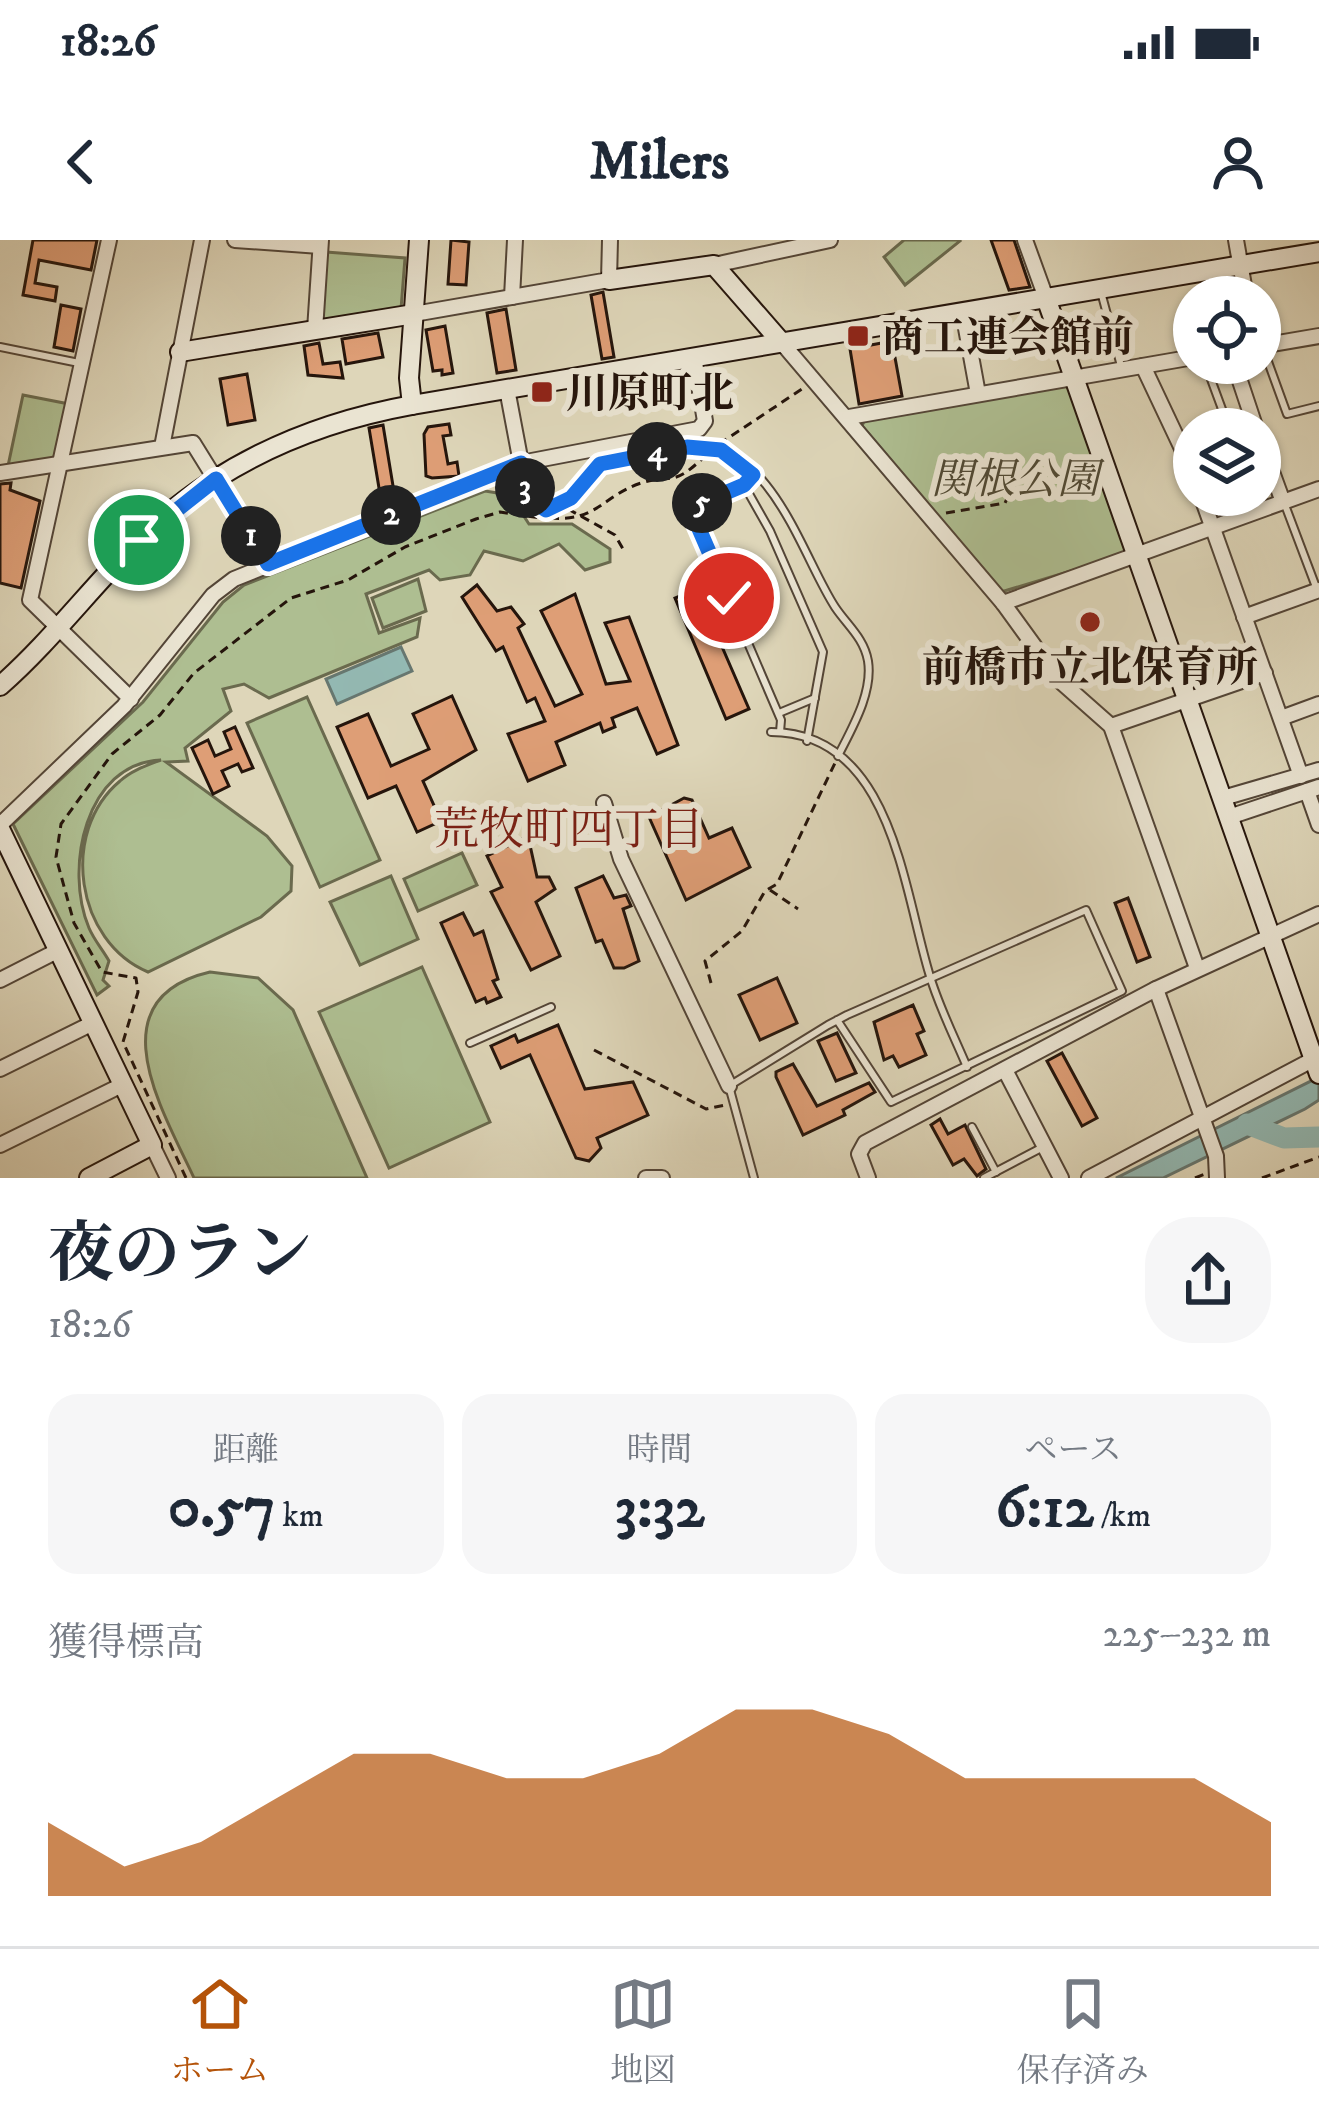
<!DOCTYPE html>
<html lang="ja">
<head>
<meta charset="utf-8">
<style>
  body { margin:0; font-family:"IM FELL DW Pica","Noto Serif JP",serif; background:#f6f6f7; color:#1f2937; height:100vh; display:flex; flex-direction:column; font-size:45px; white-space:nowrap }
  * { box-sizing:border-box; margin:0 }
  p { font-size:39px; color:#747a83 }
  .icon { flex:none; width:66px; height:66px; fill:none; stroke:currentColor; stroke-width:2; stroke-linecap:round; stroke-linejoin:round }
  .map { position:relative; height:938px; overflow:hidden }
  .sheet { display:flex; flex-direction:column; background:#fff; flex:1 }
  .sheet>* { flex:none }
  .controls { position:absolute; left:1173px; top:36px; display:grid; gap:24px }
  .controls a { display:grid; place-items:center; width:108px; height:108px; border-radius:50%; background:#fff; box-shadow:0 3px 9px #0004; font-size:60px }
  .pin { position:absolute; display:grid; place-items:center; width:102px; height:102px; color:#fff; margin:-51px; border:6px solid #fff; border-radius:50%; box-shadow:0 3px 12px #0007 }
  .km { position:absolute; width:60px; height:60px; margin:-30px; border-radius:50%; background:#222; color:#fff; font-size:33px; line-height:60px; text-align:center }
  .round { display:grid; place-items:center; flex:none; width:126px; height:126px; border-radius:48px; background:#f6f6f7 }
  .summary { display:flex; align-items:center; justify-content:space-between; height:204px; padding:0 48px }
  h1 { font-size:66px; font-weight:700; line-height:90px }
  .figures { display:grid; grid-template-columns:repeat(3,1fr); gap:18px; height:204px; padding:12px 48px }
  .figures div { display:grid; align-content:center; border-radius:30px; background:#f6f6f7; text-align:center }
  .figures b { font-size:60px; font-weight:700 }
  .figures small { font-size:33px; font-weight:400 }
  .figures p { font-size:33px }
  .chart { height:336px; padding:24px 48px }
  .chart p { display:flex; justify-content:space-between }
  .chart svg { width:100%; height:216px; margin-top:12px; fill:#b45309; opacity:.7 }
  .status { display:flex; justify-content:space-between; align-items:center; height:84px; padding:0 60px; background:#fff; direction:ltr }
  .status svg { height:33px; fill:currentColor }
  header { display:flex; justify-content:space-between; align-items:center; height:156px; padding:0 48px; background:#fff; font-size:54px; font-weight:700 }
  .dock { display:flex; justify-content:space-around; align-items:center; height:168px; border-top:3px solid #e0e1e3; background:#fff; font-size:33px; color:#747a83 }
  .dock a { display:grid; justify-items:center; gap:6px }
  .dock .on { color:#b45309 }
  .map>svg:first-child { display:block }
</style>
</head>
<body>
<div class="status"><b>18:26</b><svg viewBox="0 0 49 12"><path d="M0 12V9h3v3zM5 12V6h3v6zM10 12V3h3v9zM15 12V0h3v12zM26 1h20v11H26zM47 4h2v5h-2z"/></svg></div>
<header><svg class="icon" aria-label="back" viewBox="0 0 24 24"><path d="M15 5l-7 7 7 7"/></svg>Milers<svg class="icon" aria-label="person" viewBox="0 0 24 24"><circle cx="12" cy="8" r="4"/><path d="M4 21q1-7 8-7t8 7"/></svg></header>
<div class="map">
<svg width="1319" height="938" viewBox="0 0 1319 938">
  <rect width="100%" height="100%" fill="#ded6b9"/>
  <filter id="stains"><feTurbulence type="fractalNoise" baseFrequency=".00167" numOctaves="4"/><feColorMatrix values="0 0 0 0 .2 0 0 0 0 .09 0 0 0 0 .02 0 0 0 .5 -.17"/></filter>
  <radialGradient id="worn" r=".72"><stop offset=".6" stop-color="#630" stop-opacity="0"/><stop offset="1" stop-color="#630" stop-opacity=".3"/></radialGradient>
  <g fill="#aebe91" stroke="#6a6a4e" stroke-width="3">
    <path d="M904,0H959L960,1L905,45L884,17Z"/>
    <path d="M326,12L405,18L401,69L327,81L321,78Z"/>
    <path d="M1067,143L1127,314L1001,352L862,186L865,179Z"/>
    <path d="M23,155L69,164L54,219L8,226Z"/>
    <path d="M485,251L510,255L529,284H572L610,309V322L585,330L559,304L523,321L484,311L470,335L440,340L429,330L366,354L379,393L420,378L417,397L269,458L244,444L223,449L231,471L185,508L188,521L166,522L267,596L292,626L291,651L261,677L148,732C76,702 59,592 120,541C132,530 148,525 161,520C85,523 64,629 89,688C94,700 103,710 109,721L103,740L109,746L97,755L13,584L143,462L223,362L244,345Z"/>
    <path d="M418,339L426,371L383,388L372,358Z"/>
    <path d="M307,457L380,620L320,647L247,483Z"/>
    <path d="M462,613L477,645L418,671L404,639Z"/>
    <path d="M391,636L418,699L360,725L330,662Z"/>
    <path d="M422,727L490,882L389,928L319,772Z"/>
    <path d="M210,732L258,738L293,770L367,938H194C164,873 94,759 210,732Z"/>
  </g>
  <g fill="#93b9b3" stroke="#677770" stroke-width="3">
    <path d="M401,407L412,431L337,464L326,439Z"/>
    <path d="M1319,837V860L1305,869L1163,938H1116Z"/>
  </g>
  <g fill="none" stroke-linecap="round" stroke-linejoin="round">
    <path stroke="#93b9b3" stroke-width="21" d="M1247,884L1284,898L1319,897"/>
  </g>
  <g fill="#de9e76" stroke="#25150c" stroke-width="3">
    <path d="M33,0H97L91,30L39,20L35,43L57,47L55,61L23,55Z"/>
    <path d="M451,0L469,2L466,45L448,44Z"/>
    <path d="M991,0H1014L1030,47L1009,50Z"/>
    <path d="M603,52L614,117L602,119L591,55Z"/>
    <path d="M61,65L81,69L73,111L54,107Z"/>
    <path d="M506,69L516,130L497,133L487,73Z"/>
    <path d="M445,86L453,133L442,135V130L433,131L426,90Z"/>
    <path d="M378,93L383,117L346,124L342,99Z"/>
    <path d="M892,101L902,156L859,164L850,109Z"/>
    <path d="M319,103L323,124L340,122L343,138L308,135L304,106Z"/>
    <path d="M247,134L255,180L228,185L220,139Z"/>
    <path d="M449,184L451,195L443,196L448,224L457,222L459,236L432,238L426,236L424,194L428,187Z"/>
    <path d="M383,185L395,258L381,260L369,188Z"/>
    <path d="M11,243L10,250L40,261L21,348L0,343V244Z"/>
    <path d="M477,345L497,371L511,367L524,384L518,388L555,466L582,454L541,371L575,354L606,444L630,441L605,383L629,377L678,505L657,514L637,468L612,478L615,487L603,492L600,483L556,502L565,525L528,541L508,494L545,481L535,458L527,462L503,407L496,411L462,357Z"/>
    <path d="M697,349L749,469L726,479L675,358Z"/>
    <path d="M452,456L476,510L423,541L441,581L417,592L396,546L368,558L337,487L368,474L391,526L429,509L413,474Z"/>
    <path d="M235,487L253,528L242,532L238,524L222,531L229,546L213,554L192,508L208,500L215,516L231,509L224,492Z"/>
    <path d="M684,558L692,560L709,598L732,588L750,627L686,660L649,577Z"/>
    <path d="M528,596L537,637H549L555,649L536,662L560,716L531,730L491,652L502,647L487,616Z"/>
    <path d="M603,636L614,658L626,655L631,666L623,669L639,721L624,728H614L602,700L596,702L576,648Z"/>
    <path d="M1128,658L1150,717L1137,722L1115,663Z"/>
    <path d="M463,673L474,695L483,691L498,739L493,741L501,757L487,763L485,758L476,762L441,683Z"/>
    <path d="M777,738L797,783L760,800L739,755Z"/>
    <path d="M913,765L924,791L917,794L926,815L899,827L893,816L884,820L874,782Z"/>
    <path d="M558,785L585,849L633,842L648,875L597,898L601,908L589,921L576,918L530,815L501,828L491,806L515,795L518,802Z"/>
    <path d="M837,793L856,833L836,841L818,801Z"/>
    <path d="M1062,813L1097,878L1082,886L1047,821Z"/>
    <path d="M793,824L817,866L869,843L875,852L843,870L845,875L803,895L776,837V832Z"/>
    <path d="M940,879L948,894L965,885L986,929L977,936L964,919L953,925L931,885Z"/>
  </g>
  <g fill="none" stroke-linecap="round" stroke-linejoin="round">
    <defs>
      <g id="lane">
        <path d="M1101,52L1121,126"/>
        <path d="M0,107L79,123"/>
        <path d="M1263,108L1287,174L1319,166"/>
        <path d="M1205,123L1226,180L1248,175"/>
        <path d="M522,227L529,259L546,270C573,265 573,243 592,229C614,212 672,206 699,206C773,208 803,318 835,367C847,385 864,398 868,421C873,453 852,488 838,516"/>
        <path d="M752,235L744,245L690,268L781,480L780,492"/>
        <path d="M744,245L770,291L823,412L807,501"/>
        <path d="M1285,265L1316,347"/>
        <path d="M779,473L815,458"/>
        <path d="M771,492C891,492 903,647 929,733C938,765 954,796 967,827"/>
        <path d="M470,803L551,767"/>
        <path d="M972,887L996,932"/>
        <path d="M754,938L729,846L828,785L847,775L1086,670L1122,751L891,862L837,780"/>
        <path d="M984,938L1045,906"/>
      </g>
      <g id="street">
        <path d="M109,0L30,360L131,459"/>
        <path d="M235,0L320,6"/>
        <path d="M1025,0L1046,58"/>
        <path d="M1236,0L1246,57"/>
        <path d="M714,25L830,0"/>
        <path d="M512,57L515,0"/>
        <path d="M963,72L978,154"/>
        <path d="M414,74L609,40L610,0"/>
        <path d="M315,90L321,0"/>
        <path d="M782,103L1003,363L1059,440L1111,486L1197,728"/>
        <path d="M1260,106L1319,96"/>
        <path d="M1234,123L1256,189"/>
        <path d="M1143,126L1194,234"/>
        <path d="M507,149L521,223"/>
        <path d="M849,177L1194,117"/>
        <path d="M1260,199L1283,262"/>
        <path d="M162,207L202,0"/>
        <path d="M0,233L193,203L268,324"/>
        <path d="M1201,255L1301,536"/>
        <path d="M1003,363L1319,249"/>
        <path d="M1244,377L1319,350"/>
        <path d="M1281,478L1319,464"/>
        <path d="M1111,486L1265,433"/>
        <path d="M1307,551L1319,585"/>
        <path d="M1223,558L1319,530"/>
        <path d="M604,563L621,619L729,846"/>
        <path d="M1229,577L1319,547"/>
        <path d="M0,585L124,466L213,355L234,339L521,223L699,189L705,181L694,117"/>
        <path d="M0,740L57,711"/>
        <path d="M1156,749L1216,916L1217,938"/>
        <path d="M0,829L93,783"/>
        <path d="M1005,830L1061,938"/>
        <path d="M0,905L122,845"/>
        <path d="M152,905L168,938"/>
        <path d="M646,938H662"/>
        <path d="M868,938L859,914L865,903L1156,749L1319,674"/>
        <path d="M1089,938L1314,819"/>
      </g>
      <g id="secondary">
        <path d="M609,40L714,25L782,103"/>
        <path d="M1046,58L1319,834"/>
        <path d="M180,112L414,74"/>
        <path d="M412,165L409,138L419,0"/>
        <path d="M0,446C49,403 89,350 134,305C210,228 307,184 412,165L1319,12"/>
        <path d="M0,589L152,905L89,938"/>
      </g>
    </defs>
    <use href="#lane" stroke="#534537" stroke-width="10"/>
    <use href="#street" stroke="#534537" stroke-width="18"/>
    <use href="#secondary" stroke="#25150c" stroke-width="22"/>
    <g stroke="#25150c" stroke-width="3" stroke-dasharray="9 6" stroke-linecap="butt">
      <path d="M719,204L802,149"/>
      <path d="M536,243L556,259"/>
      <path d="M568,269L615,295L623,309"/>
      <path d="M946,273L1005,263L1019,232C1046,223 1064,235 1091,227"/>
      <path d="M550,278C597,282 604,255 641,243C674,233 671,248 703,218"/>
      <path d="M770,650L798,669"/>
      <path d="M711,743L705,721L742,691L765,651L777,644L835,523"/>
      <path d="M594,810L706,869L725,865"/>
      <path d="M186,938L123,802L138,752L136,738L102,732L74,683L56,617L61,584L112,514L160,475L194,433L291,358L348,340L405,307L476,279L500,272L541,278"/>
      <path d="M1195,938L1205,934"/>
      <path d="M1262,938L1319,917"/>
    </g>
    <use href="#lane" stroke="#eae4d2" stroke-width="6"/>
    <use href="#street" stroke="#eae4d2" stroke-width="14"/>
    <use href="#secondary" stroke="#eae4d2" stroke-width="18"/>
  </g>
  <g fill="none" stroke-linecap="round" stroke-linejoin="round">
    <defs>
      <path id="route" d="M139,300L216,239L268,324L521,223L529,259L546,270L571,258L600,224L687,207L721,210L753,235L744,245L690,268L729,358"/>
    </defs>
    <use href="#route" stroke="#fff" stroke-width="24"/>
    <use href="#route" stroke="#1a73e8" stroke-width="15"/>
  </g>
  <g fill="#8f2418" stroke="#eae4d2" stroke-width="4.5">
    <rect x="846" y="84" width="24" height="24" rx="6"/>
    <rect x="530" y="140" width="24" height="24" rx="6"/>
    <circle cx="1090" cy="382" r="12"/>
  </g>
  <g text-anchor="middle" stroke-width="12" stroke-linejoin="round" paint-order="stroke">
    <g font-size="42" font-weight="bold" fill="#25150c" stroke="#eae4d2" text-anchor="start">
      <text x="882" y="111">商工連会館前</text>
      <text x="566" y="167">川原町北</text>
      <text x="1090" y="441" text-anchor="middle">前橋市立北保育所</text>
    </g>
    <g font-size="42" font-style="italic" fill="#4e4834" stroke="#eae4d2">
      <text x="1015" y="253">関根公園</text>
    </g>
    <g font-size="45" fill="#7a1f14" stroke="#eae4d2">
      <text x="569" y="604">荒牧町四丁目</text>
    </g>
  </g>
  <rect width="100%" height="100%" filter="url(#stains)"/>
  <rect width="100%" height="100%" fill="url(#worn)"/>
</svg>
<div class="controls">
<a><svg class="icon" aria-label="locate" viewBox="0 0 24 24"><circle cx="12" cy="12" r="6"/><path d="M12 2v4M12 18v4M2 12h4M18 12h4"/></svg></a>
<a><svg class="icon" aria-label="layers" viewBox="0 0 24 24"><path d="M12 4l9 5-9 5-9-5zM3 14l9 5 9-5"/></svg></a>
</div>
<div class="pin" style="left:139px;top:300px;background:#1e9e55"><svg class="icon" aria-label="arrive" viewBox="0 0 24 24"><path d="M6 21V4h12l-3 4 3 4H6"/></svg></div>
<div class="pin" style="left:729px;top:358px;background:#d93025"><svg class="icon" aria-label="check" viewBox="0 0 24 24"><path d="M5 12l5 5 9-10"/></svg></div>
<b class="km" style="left:251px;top:296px">1</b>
<b class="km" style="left:391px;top:275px">2</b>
<b class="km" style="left:525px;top:248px">3</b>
<b class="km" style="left:657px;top:212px">4</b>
<b class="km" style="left:702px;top:263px">5</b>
</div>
<section class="sheet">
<div class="summary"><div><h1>夜のラン</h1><p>18:26</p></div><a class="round"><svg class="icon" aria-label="share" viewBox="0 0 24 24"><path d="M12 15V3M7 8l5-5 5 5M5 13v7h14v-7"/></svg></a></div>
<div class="figures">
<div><p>距離</p><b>0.57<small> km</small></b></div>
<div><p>時間</p><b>3:32</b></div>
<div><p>ペース</p><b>6:12<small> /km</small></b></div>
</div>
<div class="chart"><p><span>獲得標高</span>225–232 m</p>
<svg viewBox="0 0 160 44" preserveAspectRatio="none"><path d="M0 44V29L10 38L20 33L30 24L40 15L50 15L60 20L70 20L80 15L90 6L100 6L110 11L120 20L130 20L140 20L150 20L160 29V44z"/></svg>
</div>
</section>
<nav class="dock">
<a class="on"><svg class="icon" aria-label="home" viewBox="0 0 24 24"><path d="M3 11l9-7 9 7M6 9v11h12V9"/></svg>ホーム</a>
<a><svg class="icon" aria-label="map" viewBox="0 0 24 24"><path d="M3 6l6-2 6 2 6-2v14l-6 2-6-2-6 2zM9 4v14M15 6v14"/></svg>地図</a>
<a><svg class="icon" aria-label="saved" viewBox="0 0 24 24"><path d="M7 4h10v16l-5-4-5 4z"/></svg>保存済み</a>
</nav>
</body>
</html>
